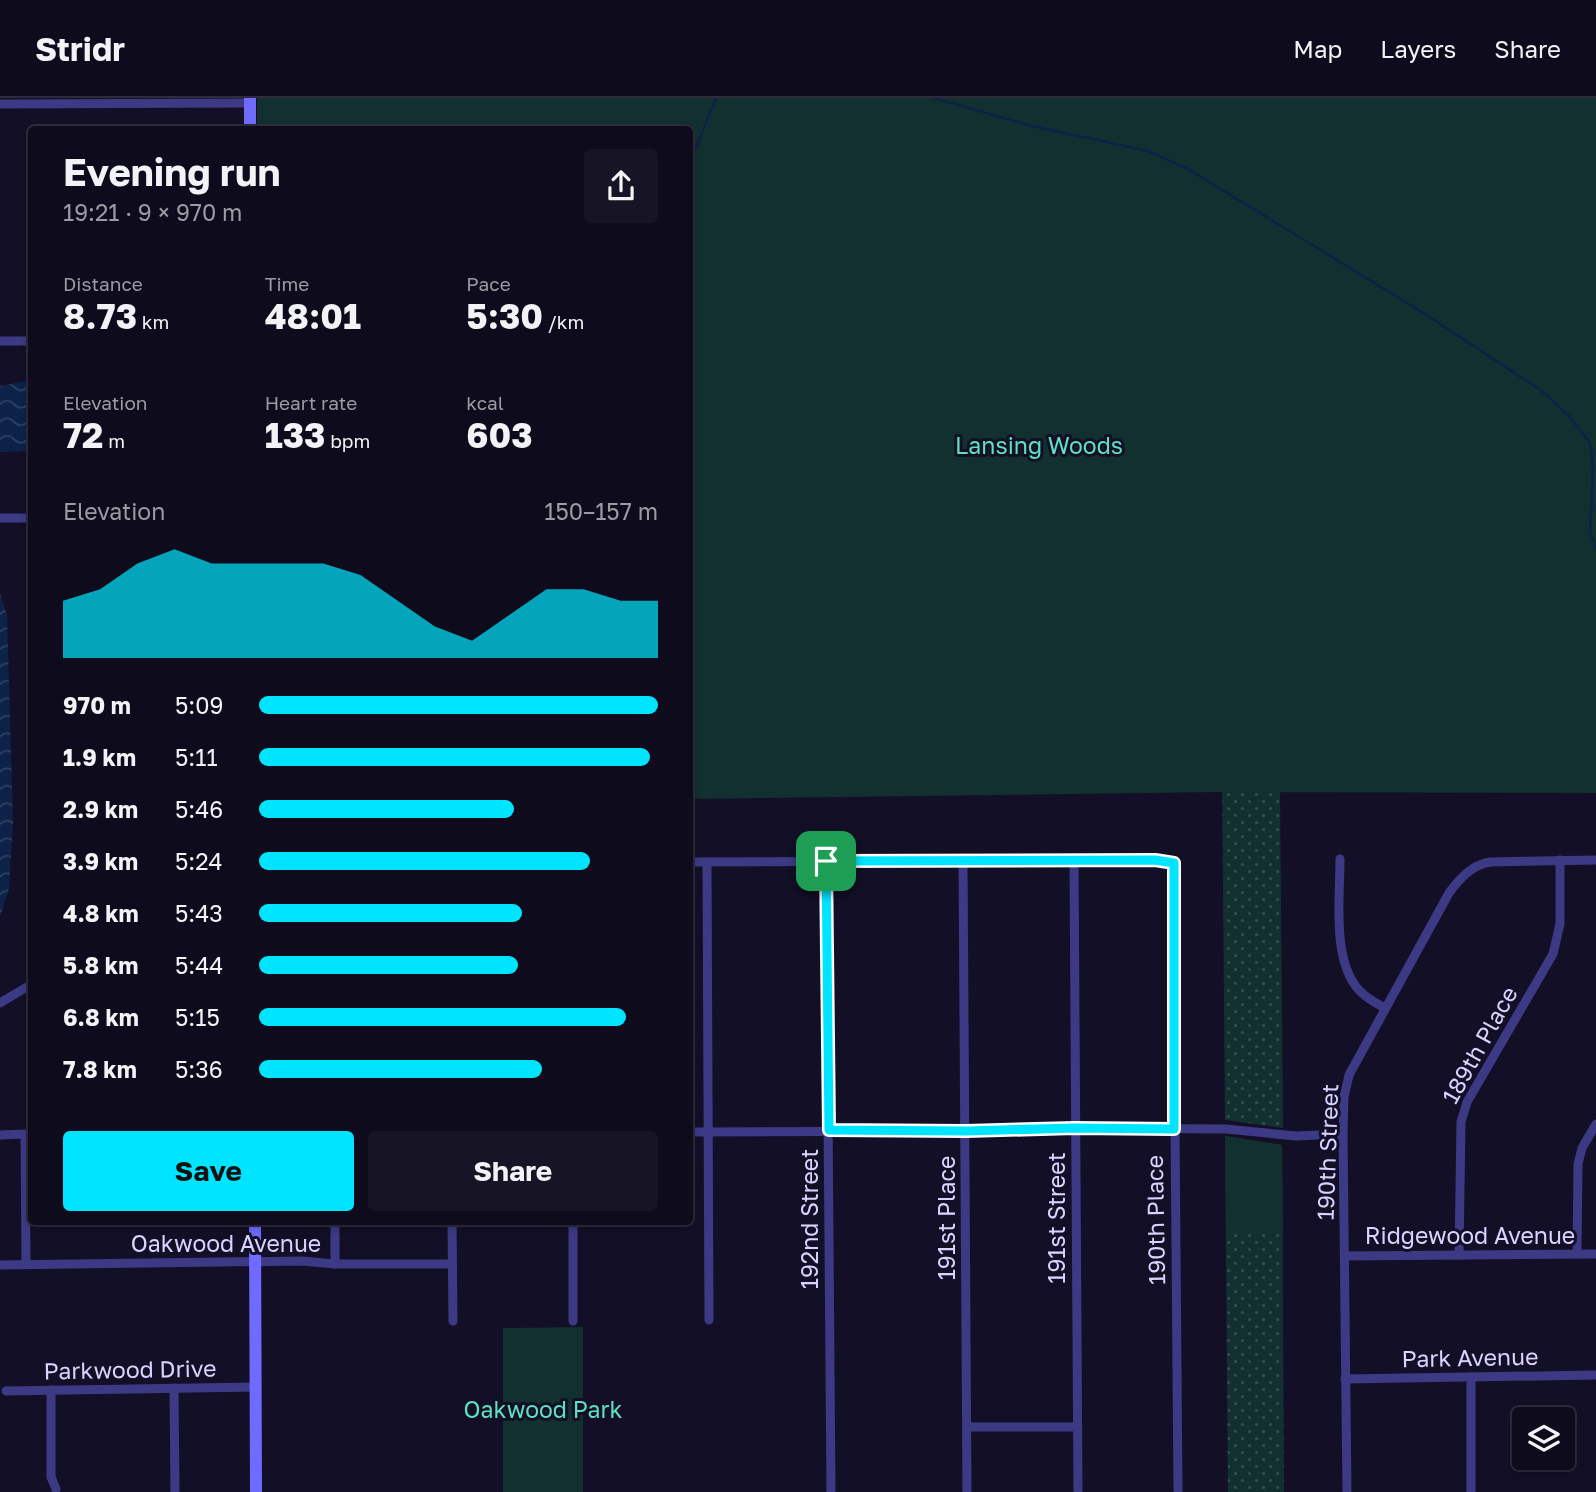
<!DOCTYPE html>
<html lang="en">
<head>
<meta charset="utf-8">
<style>
  body { margin:0; font-family:"Golos Text",sans-serif; background:#171425; color:#f1f3f6; height:100vh; display:flex; flex-direction:column; font-size:26px; white-space:nowrap }
  * { box-sizing:border-box; margin:0 }
  p { font-size:23px; color:#9b9ba3 }
  .icon { flex:none; width:38px; height:38px; fill:none; stroke:currentColor; stroke-width:2; stroke-linecap:round; stroke-linejoin:round }
  .map { position:relative; flex:1; overflow:hidden }
  .panel { position:absolute; left:28px; top:28px; width:665px; height:1099px; display:flex; flex-direction:column; background:#0e0b1c; border-radius:7px; box-shadow:0 4px 10px #0003,0 0 0 2px #2e2b3b }
  .panel>* { flex:none }
  .tools { position:absolute; left:1512px; top:1309px; display:grid; gap:14px }
  .tools a { display:grid; place-items:center; width:63px; height:63px; border-radius:7px; background:#0e0b1c; box-shadow:0 4px 10px #0003,0 0 0 2px #2e2b3b; font-size:35px }
  .pin { position:absolute; display:grid; place-items:center; width:60px; height:60px; color:#fff; margin:-30px; border-radius:14px; box-shadow:0 4px 10px #0006 }
  .round { display:grid; place-items:center; flex:none; width:74px; height:74px; border-radius:7px; background:#171425 }
  .summary { display:flex; align-items:center; justify-content:space-between; height:119px; padding:0 35px }
  h1 { font-size:38px; font-weight:700; line-height:52px }
  .metrics { display:grid; grid-template-columns:repeat(3,1fr); gap:10px; height:119px; padding:7px 35px }
  .metrics div { display:grid; align-content:center }
  .metrics b { font-size:35px; font-weight:700 }
  .metrics small { font-size:19px; font-weight:400 }
  .metrics p { font-size:19px }
  .chart { height:196px; padding:14px 35px }
  .chart p { display:flex; justify-content:space-between }
  .chart svg { width:100%; height:126px; margin-top:7px; fill:#00e5ff; opacity:.7 }
  .primary-button { display:flex; gap:14px; margin-top:auto; padding:14px 35px }
  .primary-button a { flex:1; height:80px; border-radius:7px; background:#00e5ff; color:#111; font-size:28px; font-weight:700; line-height:80px; text-align:center }
  .primary-button a+a { background:#171425; color:#f1f3f6 }
  ul { padding:0 35px; list-style:none; font-size:23px }
  li { display:grid; grid-template-columns:112px 84px 1fr; align-items:center; height:52px }
  li i { height:18px; border-radius:9px; background:#00e5ff }
  header { display:flex; align-items:center; gap:42px; box-sizing:border-box; height:98px; padding:0 35px; background:#0e0b1c; border-bottom:2px solid #2e2b3b }
  header strong { font-size:33px }
  nav { display:flex; gap:38px; margin-inline-start:auto; font-size:24px }
  .map>svg:first-child { display:block }
</style>
</head>
<body>
<header>
<strong>Stridr</strong>
<nav><a>Map</a><a>Layers</a><a>Share</a></nav>
</header>
<div class="map">
<svg width="1596" height="1394" viewBox="0 0 1596 1394">
  <defs>
    <pattern id="grass-dots" width="8" height="8" patternUnits="userSpaceOnUse" patternTransform="scale(1.75)"><rect width="8" height="8" fill="#12302f"/><path d="M2 2h.1M6 6h.1" fill="none" stroke="#344d4e" stroke-width="1.8" stroke-linecap="round"/></pattern>
    <pattern id="water-waves" width="16" height="10" patternUnits="userSpaceOnUse" patternTransform="scale(1.75)"><rect width="16" height="10" fill="#0c2248"/><path d="M0 5q4-4 8 0t8 0" fill="none" stroke="#2f4163"/></pattern>
  </defs>
  <rect width="100%" height="100%" fill="#130f26"/>
  <g fill="url(#grass-dots)">
    <path d="M1222,666L1269,675L1280,694L1283,1030L1225,1022Z"/>
    <path d="M1225,1038L1282,1047L1284,1394H1228Z"/>
  </g>
  <g fill="#12302f">
    <path d="M257,0H1596V695L1222,694L690,701V32L257,31Z"/>
    <path d="M1225,1038L1282,1047L1283,1135H1226Z"/>
    <path d="M583,1229V1394H503V1230Z"/>
  </g>
  <g fill="url(#water-waves)">
    <path d="M31,282V353L0,354V288Z"/>
    <path d="M0,496L7,517L13,724L9,791L0,819Z"/>
  </g>
  <g fill="none" stroke-linecap="round" stroke-linejoin="round">
    <g stroke="#0c2248" stroke-width="2.5">
      <path d="M934,0L1032,28L1148,53L1188,71L1422,214L1542,293L1570,319L1590,345L1593,370L1590,433L1596,450"/>
      <path d="M690,64L716,0"/>
    </g>
    <g stroke="#3d3a85" stroke-width="9">
      <path d="M0,6L250,5"/>
      <path d="M0,243H32"/>
      <path d="M0,420H32"/>
      <path d="M1340,761C1340,799 1332,861 1358,891C1365,899 1375,905 1385,910"/>
      <path d="M963,762L967,1394"/>
      <path d="M1074,762L1078,1394"/>
      <path d="M826,763L831,1394"/>
      <path d="M690,764L1155,762L1174,765L1173,782L1178,1394"/>
      <path d="M707,764L709,1222"/>
      <path d="M0,905L32,886"/>
      <path d="M690,1034L966,1033L1075,1030L1226,1031L1296,1038L1343,1036"/>
      <path d="M0,1037L25,1036L26,1166"/>
      <path d="M335,1124V1166"/>
      <path d="M452,1124L453,1223"/>
      <path d="M573,1124V1223"/>
      <path d="M1577,1156L1578,1066L1582,1050L1596,1026"/>
      <path d="M1459,1157L1461,1024L1467,1004L1553,856L1560,826V762"/>
      <path d="M1345,1158L1596,1156"/>
      <path d="M0,1167L302,1163L335,1166H452"/>
      <path d="M1471,1279V1394"/>
      <path d="M1345,1281L1596,1277"/>
      <path d="M174,1290L175,1394"/>
      <path d="M51,1292V1379L56,1391"/>
      <path d="M6,1293L256,1289"/>
      <path d="M967,1329H1077"/>
      <path d="M1347,1394L1343,1036L1344,999L1349,977L1449,795C1460,780 1472,767 1490,764L1596,762"/>
    </g>
    <g stroke="#6f6bff" stroke-width="12">
      <path d="M250,0V32"/>
      <path d="M255,1124L256,1394"/>
    </g>
  </g>
  <g fill="none" stroke-linecap="round" stroke-linejoin="round">
    <defs>
      <path id="route" d="M1155,762L1174,765V1031L1075,1030L966,1033L829,1032L826,763Z"/>
    </defs>
    <use href="#route" stroke="#fff" stroke-width="14"/>
    <use href="#route" stroke="#00e5ff" stroke-width="9"/>
  </g>
  <g text-anchor="middle" stroke-width="6" stroke-linejoin="round" paint-order="stroke">
    <g font-size="23" fill="#5fe0c0" stroke="#130f26">
      <text x="1039" y="356">Lansing Woods</text>
      <text x="543" y="1320">Oakwood Park</text>
    </g>
    <g font-size="23" fill="#d9d4ff" stroke="#130f26">
      <text transform="translate(1480 947) rotate(-61)" y="8">189th Place</text>
      <text transform="translate(1328 1054) rotate(-88)" y="8">190th Street</text>
      <text transform="translate(947 1120) rotate(-90)" y="8">191st Place</text>
      <text transform="translate(1057 1120) rotate(-90)" y="8">191st Street</text>
      <text transform="translate(810 1121) rotate(-90)" y="8">192nd Street</text>
      <text transform="translate(1156 1122) rotate(-91)" y="8">190th Place</text>
      <text x="1470" y="1146">Ridgewood Avenue</text>
      <text x="226" y="1154">Oakwood Avenue</text>
      <text transform="translate(1470 1260) rotate(-1)" y="8">Park Avenue</text>
      <text transform="translate(130 1272) rotate(-1)" y="8">Parkwood Drive</text>
    </g>
  </g>
</svg>
<div class="tools">
<a><svg class="icon" aria-label="layers" viewBox="0 0 24 24"><path d="M12 4l9 5-9 5-9-5zM3 14l9 5 9-5"/></svg></a>
</div>
<div class="pin" style="left:826px;top:763px;background:#1e9e55"><svg class="icon" aria-label="arrive" viewBox="0 0 24 24"><path d="M6 21V4h12l-3 4 3 4H6"/></svg></div>
<section class="panel">
<div class="summary"><div><h1>Evening run</h1><p>19:21 · 9 × 970 m</p></div><a class="round"><svg class="icon" aria-label="share" viewBox="0 0 24 24"><path d="M12 15V3M7 8l5-5 5 5M5 13v7h14v-7"/></svg></a></div>
<div class="metrics">
<div><p>Distance</p><b>8.73<small> km</small></b></div>
<div><p>Time</p><b>48:01</b></div>
<div><p>Pace</p><b>5:30<small> /km</small></b></div>
</div>
<div class="metrics">
<div><p>Elevation</p><b>72<small> m</small></b></div>
<div><p>Heart rate</p><b>133<small> bpm</small></b></div>
<div><p>kcal</p><b>603</b></div>
</div>
<div class="chart"><p><span>Elevation</span>150–157 m</p>
<svg viewBox="0 0 160 44" preserveAspectRatio="none"><path d="M0 44V24L10 20L20 11L30 6L40 11L50 11L60 11L70 11L80 15L90 24L100 33L110 38L120 29L130 20L140 20L150 24L160 24V44z"/></svg>
</div>
<ul>
<li><b>970 m</b>5:09<i style="width:100%"></i></li>
<li><b>1.9 km</b>5:11<i style="width:98%"></i></li>
<li><b>2.9 km</b>5:46<i style="width:64%"></i></li>
<li><b>3.9 km</b>5:24<i style="width:83%"></i></li>
<li><b>4.8 km</b>5:43<i style="width:66%"></i></li>
<li><b>5.8 km</b>5:44<i style="width:65%"></i></li>
<li><b>6.8 km</b>5:15<i style="width:92%"></i></li>
<li><b>7.8 km</b>5:36<i style="width:71%"></i></li>
</ul>
<div class="primary-button"><a>Save</a><a>Share</a></div>
</section>
</div>
</body>
</html>
